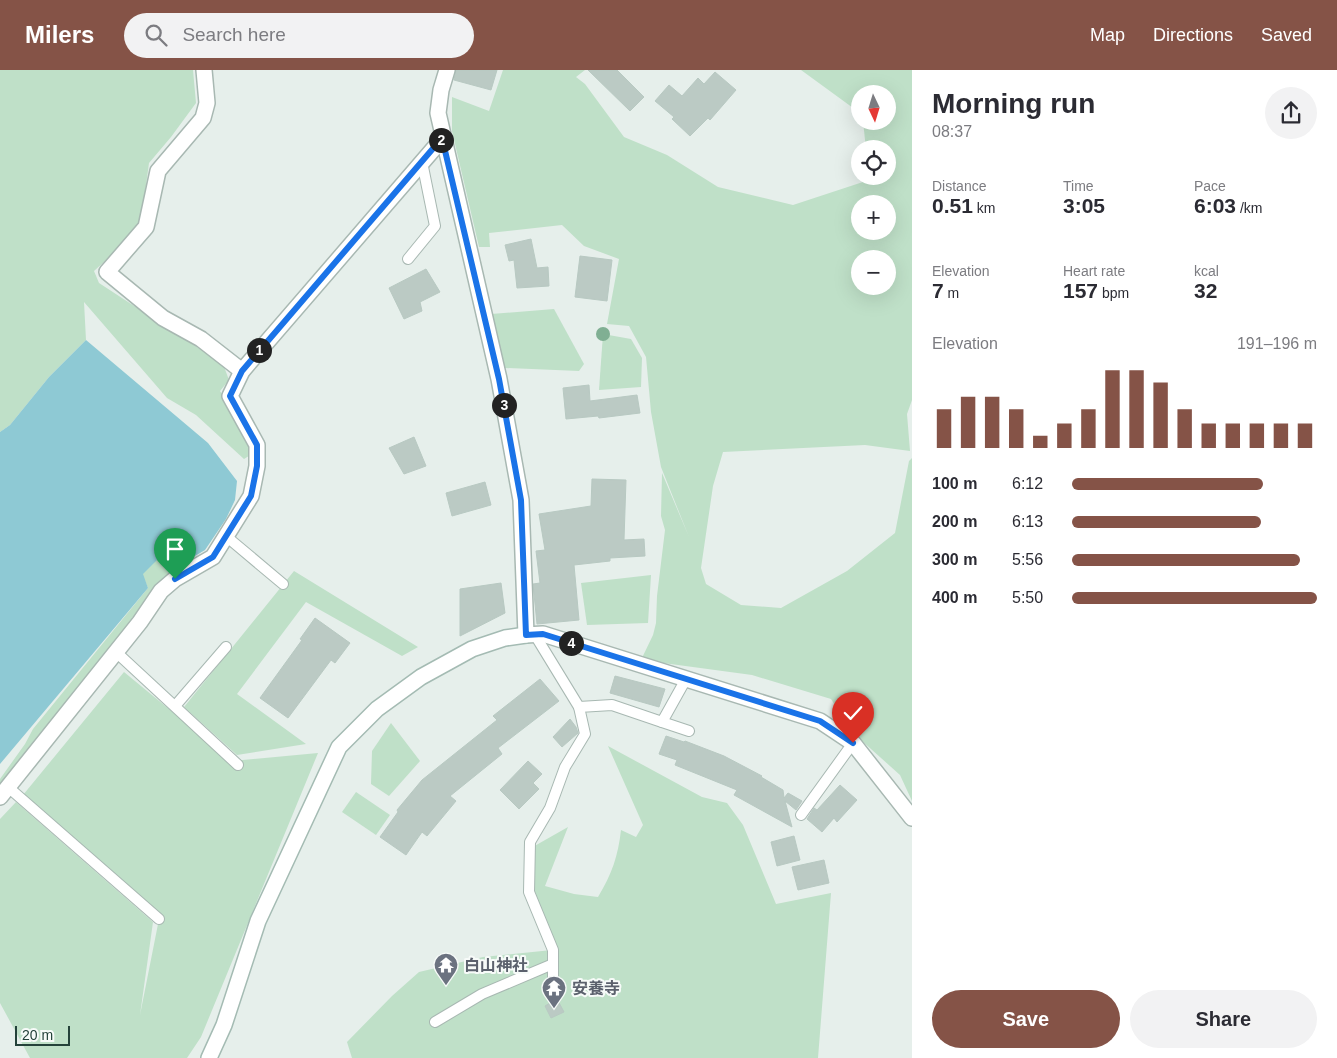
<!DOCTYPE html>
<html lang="en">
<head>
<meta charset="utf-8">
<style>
  body { margin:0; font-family:Helvetica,"Noto Sans JP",sans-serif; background:#f2f2f3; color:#2b2b33; height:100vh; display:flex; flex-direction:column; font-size:19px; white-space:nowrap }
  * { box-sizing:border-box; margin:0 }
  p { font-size:16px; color:#7c7c81 }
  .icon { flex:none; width:28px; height:28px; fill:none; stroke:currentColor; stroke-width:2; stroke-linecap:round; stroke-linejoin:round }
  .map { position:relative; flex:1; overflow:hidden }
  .drawer { display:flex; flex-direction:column; background:#fff; width:425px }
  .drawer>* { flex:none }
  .needle { width:32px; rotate:176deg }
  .buttons { position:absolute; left:851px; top:15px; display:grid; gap:10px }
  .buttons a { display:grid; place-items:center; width:45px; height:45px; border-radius:50%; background:#fff; box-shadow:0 5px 20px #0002; font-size:25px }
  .scale { position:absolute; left:15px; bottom:12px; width:55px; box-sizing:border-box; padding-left:5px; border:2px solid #24423a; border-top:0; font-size:14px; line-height:18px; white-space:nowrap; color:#24423a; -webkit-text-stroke:4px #f7fbf9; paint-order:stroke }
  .pin { position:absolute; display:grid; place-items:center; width:42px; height:42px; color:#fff; margin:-51px -21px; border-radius:50% 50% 50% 0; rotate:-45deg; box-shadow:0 0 5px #0007 }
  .pin .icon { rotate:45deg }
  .km { position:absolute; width:25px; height:25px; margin:-12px; border-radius:50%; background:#222; color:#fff; font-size:14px; line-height:25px; text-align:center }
  .round { display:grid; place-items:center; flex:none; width:52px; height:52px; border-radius:26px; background:#f2f2f3 }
  .overview { display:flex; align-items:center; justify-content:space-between; height:85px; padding:0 20px }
  h1 { font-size:28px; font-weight:700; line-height:38px }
  .stats { display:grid; grid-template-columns:repeat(3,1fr); gap:8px; height:85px; padding:5px 20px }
  .stats div { display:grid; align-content:center }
  .stats b { font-size:21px; font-weight:700 }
  .stats small { font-size:14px; font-weight:400 }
  .stats p { font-size:14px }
  .chart { height:140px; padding:10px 20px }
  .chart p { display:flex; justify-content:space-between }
  .chart svg { width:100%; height:90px; margin-top:5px; stroke:#855347; stroke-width:6 }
  .cta { display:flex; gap:10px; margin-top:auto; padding:10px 20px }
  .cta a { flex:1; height:58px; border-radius:30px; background:#855347; color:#fff; font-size:20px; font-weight:700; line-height:58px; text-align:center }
  .cta a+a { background:#f2f2f3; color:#2b2b33 }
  ul { padding:0 20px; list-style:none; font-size:16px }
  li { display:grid; grid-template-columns:80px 60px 1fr; align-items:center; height:38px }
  li i { height:12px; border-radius:6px; background:#855347 }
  header { display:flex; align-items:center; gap:30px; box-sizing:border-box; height:70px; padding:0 25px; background:#855347; color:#fff }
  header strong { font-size:24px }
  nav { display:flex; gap:28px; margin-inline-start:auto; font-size:18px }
  .search { width:350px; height:45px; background:#f2f2f3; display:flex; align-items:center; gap:12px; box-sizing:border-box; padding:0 18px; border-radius:28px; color:#7c7c81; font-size:19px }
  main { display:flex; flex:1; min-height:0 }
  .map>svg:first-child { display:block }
</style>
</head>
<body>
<header>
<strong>Milers</strong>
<div class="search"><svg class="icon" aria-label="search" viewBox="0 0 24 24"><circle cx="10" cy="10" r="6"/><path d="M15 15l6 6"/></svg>Search here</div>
<nav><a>Map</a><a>Directions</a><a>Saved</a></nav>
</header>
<main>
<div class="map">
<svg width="912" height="988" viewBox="0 0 912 988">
  <rect width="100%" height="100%" fill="#e6efeb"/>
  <g fill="#bfe0c8" fill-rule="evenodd">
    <path d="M0,0H193L196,33L171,67L149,93L140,159L94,201L99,213L223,294L229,310L220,321L234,344L252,384L244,389L196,345L167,328L84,232L86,270L49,307L10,355L0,362Z"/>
    <path d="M503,0H585L576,7L585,14L624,67L667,85L718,117L793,135L869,110V106H888V79H866L863,51H888V24H860V43L801,0H912V330L907,344L910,381L865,375L723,382L713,416L701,498L706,514L741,535L781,538L847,501L895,463L909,391L912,388V731L900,705L852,662L831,629L752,605L641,590L653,565L656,553L657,526L665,460L661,446L662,403L689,467L661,397L651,342L646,287L629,256L607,254L619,189L584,176L562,155L489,163L490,177H479L452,61V27L489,41ZM860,134H888V161H860ZM860,189H888V216H860Z"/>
    <path d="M554,239L584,294L579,301L505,298L491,244Z"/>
    <path d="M603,264L631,269L642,288L641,317L599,320Z"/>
    <path d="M162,484L180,495L156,514L124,560L0,721V709L25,674L33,659L148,518L142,504Z"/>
    <path d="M294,501L418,577L402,586L306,532L237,624L306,674L237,685L184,637Z"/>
    <path d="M651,505L648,553L587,555L581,513Z"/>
    <path d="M124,602L232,691L318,683L201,967L187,988H30L0,933V749L16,732L153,852L140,945L159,849L23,725Z"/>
    <path d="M391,653L420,691L389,726L371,714L372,681Z"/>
    <path d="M608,676L702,727L727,733L743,755L776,834L831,823L818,988H352L347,972L392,926L419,902L483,887L552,880L529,822L531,778L568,757L545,816L574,824L598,827C612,804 618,786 621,760L636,767L643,755Z"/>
    <path d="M356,722L390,745L376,765L342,742Z"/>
  </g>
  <path fill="#8ec9d4" d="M86,270L208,373L237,411L235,430L226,449L205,480L180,495L162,485L143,504L148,518L0,694V362L10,355L49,307Z"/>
  <g fill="#bbcac4" stroke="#b8c9c2">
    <path d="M456,0H497L491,20L454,10Z"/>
    <path d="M588,0H617L644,27L630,41Z"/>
    <path d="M715,2L736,20L710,50L708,48L690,66L672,49L674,47L655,31L669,15L682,26L698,8L704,14Z"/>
    <path d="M531,169L537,198L548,197L549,216L517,218L514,190L509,191L505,175Z"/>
    <path d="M580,186L612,190L607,231L575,227Z"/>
    <path d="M426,199L440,222L420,232L422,241L404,249L389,218Z"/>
    <path d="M589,315L590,331L637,325L640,343L599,348L598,346L566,349L563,318Z"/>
    <path d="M414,367L426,396L404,404L389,378Z"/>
    <path d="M592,409L626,410L624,470L644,469L645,486L610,488V491L574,495L579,550L537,554L533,514L540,513L536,481L545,480L539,444L591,436Z"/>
    <path d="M485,412L491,435L452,446L446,423Z"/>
    <path d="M501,513L505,543L460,566V519Z"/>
    <path d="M315,548L350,573L335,593L331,590L288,648L260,628L302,570L300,569Z"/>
    <path d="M615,606L665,619L659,637L610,623Z"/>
    <path d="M540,609L559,631L498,678L502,684L450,726L456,731L427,766L422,762L406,785L380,767L398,742L397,740L422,710L497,650L493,646Z"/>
    <path d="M570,649L576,657L578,663L562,677L553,667Z"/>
    <path d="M666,666L684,672L685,671L724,686L762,706L761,707L783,720L784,728L788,723L802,731L796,740L785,731L792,757L734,725L737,720L675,695L677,690L659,684Z"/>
    <path d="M528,691L542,704L533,713L539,719L519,739L500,720Z"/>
    <path d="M840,715L857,730L837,752L834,748L822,762L807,749L814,738L817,740Z"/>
    <path d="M794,766L800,790L777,796L771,772Z"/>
    <path d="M824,790L829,813L798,820L792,797Z"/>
    <path d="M557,929L564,942L551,948L545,936Z"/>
  </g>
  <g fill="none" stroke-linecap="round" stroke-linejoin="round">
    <defs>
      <g id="lane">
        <path d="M408,189L435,156L422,92"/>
        <path d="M227,467L283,514"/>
        <path d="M535,565L579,637L585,664L565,697L550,738L530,772L529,822L553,880V924"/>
        <path d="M116,582L238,695"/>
        <path d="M175,636L226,577"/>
        <path d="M579,637L612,635L662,652L686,609"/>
        <path d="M662,652L689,661"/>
        <path d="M8,717L159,849"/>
        <path d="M801,745L853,673"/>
        <path d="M435,952L482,924L553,894"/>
      </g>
      <g id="street">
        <path d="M204,0L207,33L203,48L158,101L146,157L107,202L163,248L201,269L242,301"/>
        <path d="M447,0L441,20L438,43L499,309L521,430L526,565L543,564L820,651L853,673L912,748"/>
        <path d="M0,727L140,552L161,521L175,509L213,487L251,426L257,396V375L230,326L242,301L443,68"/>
      </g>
      <path id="secondary" d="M209,988L224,955L258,851L339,677L377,639L421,607L472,579L505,568L526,565"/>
    </defs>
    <use href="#lane" stroke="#a8b8b2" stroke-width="12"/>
    <use href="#street" stroke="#a8b8b2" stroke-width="18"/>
    <use href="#secondary" stroke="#a4bbb3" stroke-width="18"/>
    <use href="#lane" stroke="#fff" stroke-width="10"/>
    <use href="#street" stroke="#fff" stroke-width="15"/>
    <use href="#secondary" stroke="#fff" stroke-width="15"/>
  </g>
  <circle fill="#80af93" cx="603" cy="264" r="7"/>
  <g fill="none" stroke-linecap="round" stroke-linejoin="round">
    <defs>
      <path id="route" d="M175,509L213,487L251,426L257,396V375L230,326L242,301L442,68L499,309L521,430L526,565L543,564L820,651L853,673"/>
    </defs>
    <use href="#route" stroke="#fff" stroke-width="10"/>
    <use href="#route" stroke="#1a73e8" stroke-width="6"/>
  </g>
  <defs>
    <symbol id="temple-pin" viewBox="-11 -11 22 30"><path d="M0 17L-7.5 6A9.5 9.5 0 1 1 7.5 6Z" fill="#6b7280" stroke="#f7fbf9"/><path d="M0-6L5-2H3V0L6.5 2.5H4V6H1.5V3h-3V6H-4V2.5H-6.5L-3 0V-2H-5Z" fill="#fff"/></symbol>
  </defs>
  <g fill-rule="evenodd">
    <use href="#temple-pin" x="432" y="881" width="28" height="38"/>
    <use href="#temple-pin" x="540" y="904" width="28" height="38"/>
  </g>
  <g text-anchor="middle" stroke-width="4" stroke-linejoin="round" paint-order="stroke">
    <g font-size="16" font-weight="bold" fill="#5b616d" stroke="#f7fbf9" text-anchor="start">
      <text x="464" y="901">白山神社</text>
      <text x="572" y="924">安養寺</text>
    </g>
  </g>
</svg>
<div class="buttons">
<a><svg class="needle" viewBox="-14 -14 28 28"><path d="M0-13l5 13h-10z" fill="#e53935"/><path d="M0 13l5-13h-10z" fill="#7c7c81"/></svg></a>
<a><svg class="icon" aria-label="locate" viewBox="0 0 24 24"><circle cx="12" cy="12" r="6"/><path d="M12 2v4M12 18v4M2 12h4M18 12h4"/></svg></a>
<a>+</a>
<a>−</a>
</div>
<div class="scale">20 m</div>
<div class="pin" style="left:175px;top:509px;background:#1e9e55"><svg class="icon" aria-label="arrive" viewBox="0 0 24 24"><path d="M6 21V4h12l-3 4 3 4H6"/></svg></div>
<div class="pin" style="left:853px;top:673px;background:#d93025"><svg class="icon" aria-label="check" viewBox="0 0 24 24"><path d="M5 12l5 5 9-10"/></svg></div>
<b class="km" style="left:259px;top:280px">1</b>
<b class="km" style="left:441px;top:70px">2</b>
<b class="km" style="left:504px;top:335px">3</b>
<b class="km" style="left:571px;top:573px">4</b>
</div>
<section class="drawer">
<div class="overview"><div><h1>Morning run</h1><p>08:37</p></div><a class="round"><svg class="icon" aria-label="share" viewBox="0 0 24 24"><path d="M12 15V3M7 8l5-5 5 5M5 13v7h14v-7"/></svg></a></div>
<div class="stats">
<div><p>Distance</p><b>0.51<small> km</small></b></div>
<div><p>Time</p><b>3:05</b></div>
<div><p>Pace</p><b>6:03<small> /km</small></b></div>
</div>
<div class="stats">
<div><p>Elevation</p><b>7<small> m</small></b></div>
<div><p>Heart rate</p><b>157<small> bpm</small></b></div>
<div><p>kcal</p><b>32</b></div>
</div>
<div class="chart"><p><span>Elevation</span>191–196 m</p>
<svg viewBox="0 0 160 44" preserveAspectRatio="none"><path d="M5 44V25M15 44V19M25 44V19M35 44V25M45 44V38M55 44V32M65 44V25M75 44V6M85 44V6M95 44V12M105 44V25M115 44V32M125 44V32M135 44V32M145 44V32M155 44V32"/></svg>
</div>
<ul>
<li><b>100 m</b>6:12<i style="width:78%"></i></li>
<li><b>200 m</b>6:13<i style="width:77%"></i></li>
<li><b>300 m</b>5:56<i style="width:93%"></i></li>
<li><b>400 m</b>5:50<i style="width:100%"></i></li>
</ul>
<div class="cta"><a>Save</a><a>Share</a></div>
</section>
</main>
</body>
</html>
